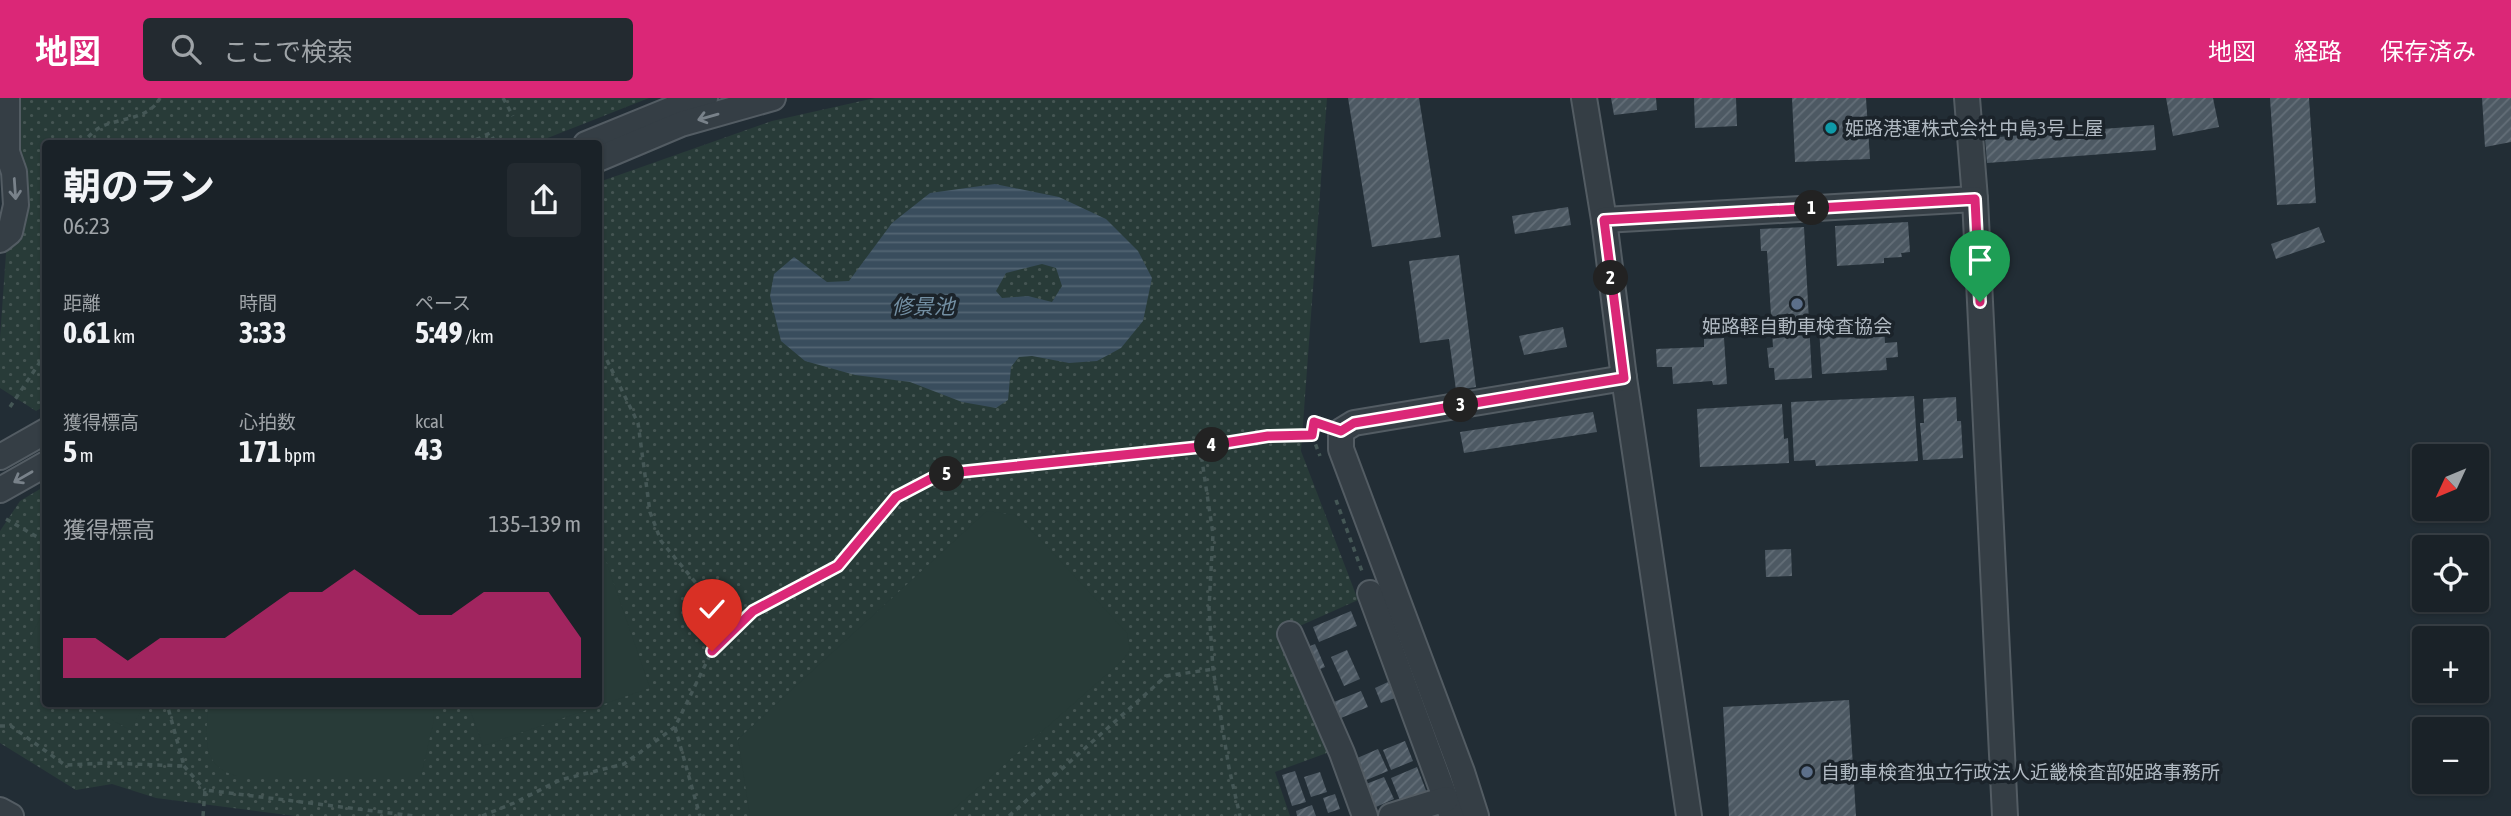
<!DOCTYPE html>
<html lang="ja">
<head>
<meta charset="utf-8">
<style>
  body { margin:0; font-family:"Asap Condensed","Noto Sans JP",sans-serif; background:#232a30; color:#f1f3f6; height:100vh; display:flex; flex-direction:column; font-size:26px; white-space:nowrap }
  * { box-sizing:border-box; margin:0 }
  p { font-size:23px; color:#9fa4a8 }
  .icon { flex:none; width:38px; height:38px; fill:none; stroke:currentColor; stroke-width:2; stroke-linecap:round; stroke-linejoin:round }
  .map { position:relative; flex:1; overflow:hidden }
  .details { position:absolute; left:42px; top:42px; width:560px; height:567px; display:flex; flex-direction:column; background:#1a2228; border-radius:7px; box-shadow:0 2px 5px #0004,0 0 0 2px #383f45 }
  .details>* { flex:none }
  .needle { width:46px; rotate:226deg }
  .buttons { position:absolute; left:2412px; top:346px; display:grid; gap:14px }
  .buttons a { display:grid; place-items:center; width:77px; height:77px; border-radius:7px; background:#1a2228; box-shadow:0 2px 5px #0004,0 0 0 2px #383f45; font-size:35px }
  .pin { position:absolute; display:grid; place-items:center; width:60px; height:60px; color:#fff; margin:-72px -30px; border-radius:50% 50% 50% 0; rotate:-45deg; box-shadow:0 0 7px #0007 }
  .pin .icon { rotate:45deg }
  .km { position:absolute; width:35px; height:35px; margin:-18px; border-radius:50%; background:#222; color:#fff; font-size:19px; line-height:35px; text-align:center }
  .round { display:grid; place-items:center; flex:none; width:74px; height:74px; border-radius:7px; background:#232a30 }
  .head { display:flex; align-items:center; justify-content:space-between; height:119px; padding:0 21px }
  h1 { font-size:38px; font-weight:700; line-height:52px }
  .figures { display:grid; grid-template-columns:repeat(3,1fr); gap:10px; height:119px; padding:7px 21px }
  .figures div { display:grid; align-content:center }
  .figures b { font-size:30px; font-weight:700 }
  .figures small { font-size:19px; font-weight:400 }
  .figures p { font-size:19px }
  .chart { height:196px; padding:14px 21px }
  .chart p { display:flex; justify-content:space-between }
  .chart svg { width:100%; height:126px; margin-top:7px; fill:#db2777; opacity:.7 }
  header { display:flex; align-items:center; gap:42px; box-sizing:border-box; height:98px; padding:0 35px; background:#db2777; color:#fff }
  header strong { font-size:33px }
  nav { display:flex; gap:38px; margin-inline-start:auto; font-size:24px }
  .search { width:490px; height:63px; background:#232a30; display:flex; align-items:center; gap:18px; box-sizing:border-box; padding:0 24px; border-radius:7px; color:#9fa4a8; font-size:26px }
  .map>svg:first-child { display:block }
</style>
</head>
<body>
<header>
<strong>地図</strong>
<div class="search"><svg class="icon" aria-label="search" viewBox="0 0 24 24"><circle cx="10" cy="10" r="6"/><path d="M15 15l6 6"/></svg>ここで検索</div>
<nav><a>地図</a><a>経路</a><a>保存済み</a></nav>
</header>
<div class="map">
<svg width="2511" height="718" viewBox="0 0 2511 718">
  <defs>
    <pattern id="grass-dots" width="8" height="8" patternUnits="userSpaceOnUse" patternTransform="scale(1.75)"><rect width="8" height="8" fill="#283b38"/><path d="M2 2h.1M6 6h.1" fill="none" stroke="#455553" stroke-width="1.8" stroke-linecap="round"/></pattern>
    <pattern id="water-rules" width="6" height="5" patternUnits="userSpaceOnUse" patternTransform="scale(1.75)"><rect width="6" height="5" fill="#394d5d"/><path d="M0 2.5h6" fill="none" stroke="#536573"/></pattern>
    <pattern id="building-hatch" width="6" height="6" patternUnits="userSpaceOnUse" patternTransform="scale(1.75)"><rect width="6" height="6" fill="#4d5963"/><path d="M-1 1l2-2M0 6l6-6M5 7l2-2" fill="none" stroke="#646f78"/></pattern>
  </defs>
  <rect width="100%" height="100%" fill="#222d35"/>
  <g fill="url(#grass-dots)">
    <path d="M17,0H649L535,45L46,46L45,308L36,313L0,290V240Z"/>
    <path d="M875,0H1327L1301,353L1358,502L1284,535L1335,652L1275,674L1290,718H295L156,700L112,686L76,692L0,645V433L20,403L45,388L46,606H598L599,84L772,23Z"/>
  </g>
  <g fill="#283b38">
    <path d="M987,413L1015,417L1038,439L1127,535L1130,552L1122,563L946,718H750L738,641Z"/>
    <path d="M599,443L650,590L483,648L468,606H598Z"/>
    <path d="M45,511V553L28,544Z"/>
    <path d="M84,606H145L130,632Z"/>
    <path d="M208,606H434L433,626L421,678H237C199,668 207,637 208,606Z"/>
  </g>
  <path fill="url(#water-rules)" fill-rule="evenodd" d="M995,86L1059,99L1106,121L1138,153L1152,180L1143,223L1121,250L1097,263L1069,265L1032,258L1019,259L1011,269L1008,302L996,310L962,304L910,284L855,277L805,263L781,243L770,198L774,176L794,159L827,184L849,183L892,125L930,95ZM1042,166L1056,170L1062,188L1052,204L1028,198L1002,200L996,193L1006,175Z"/>
  <g fill="url(#building-hatch)">
    <path d="M1348,0H1419L1441,139L1372,149Z"/>
    <path d="M1611,0H1656L1657,12L1614,17Z"/>
    <path d="M1694,0H1736L1737,28L1695,30Z"/>
    <path d="M1792,0H1866L1870,61L1795,64Z"/>
    <path d="M2166,0H2213L2219,29L2173,38Z"/>
    <path d="M2270,0H2309L2316,105L2277,107Z"/>
    <path d="M2482,0H2511V44L2485,49Z"/>
    <path d="M2154,27L2156,52L1987,65L1985,40Z"/>
    <path d="M1568,109L1571,127L1515,136L1512,118Z"/>
    <path d="M1908,124L1910,154L1901,155L1902,159L1884,160V165L1837,168L1835,128Z"/>
    <path d="M1804,129L1812,280L1775,282L1774,270H1769L1767,250L1773,249L1767,153H1761L1760,131Z"/>
    <path d="M2319,129L2325,144L2276,161L2271,146Z"/>
    <path d="M1459,157L1476,289L1456,292L1449,241L1420,245L1409,163Z"/>
    <path d="M1884,227L1885,245L1897,244L1898,259L1886,260L1887,272L1822,276L1819,231Z"/>
    <path d="M1563,229L1567,249L1524,257L1519,238Z"/>
    <path d="M1724,240L1727,286L1713,287L1712,283L1673,286L1672,269H1657L1656,251L1704,249V241Z"/>
    <path d="M1914,298L1918,363L1816,368L1815,362L1794,363L1791,304Z"/>
    <path d="M1956,299L1957,323H1961L1963,360L1923,362L1920,325H1924L1923,301Z"/>
    <path d="M1782,306L1784,341L1788,340L1789,365L1700,369L1697,311Z"/>
    <path d="M1593,314L1597,334L1464,355L1460,334Z"/>
    <path d="M1791,451L1792,478L1766,479L1765,452Z"/>
    <path d="M1351,513L1357,528L1319,544L1313,529Z"/>
    <path d="M1315,546L1325,569L1313,574L1303,551Z"/>
    <path d="M1347,552L1360,581L1344,588L1331,559Z"/>
    <path d="M1388,584L1395,600L1381,605L1375,590Z"/>
    <path d="M1361,593L1368,609L1336,622L1329,606Z"/>
    <path d="M1849,602L1856,718H1729L1723,609Z"/>
    <path d="M1405,643L1413,663L1391,672L1383,652Z"/>
    <path d="M1378,651L1388,673L1364,683L1355,661Z"/>
    <path d="M1417,669L1427,695L1401,705L1391,680Z"/>
    <path d="M1295,673L1306,704L1292,708L1282,677Z"/>
    <path d="M1320,674L1327,694L1311,699L1304,679Z"/>
    <path d="M1384,679L1394,701L1376,709L1366,686Z"/>
    <path d="M1335,696L1340,711L1328,715L1323,700Z"/>
    <path d="M1312,707L1316,718H1297L1296,713Z"/>
  </g>
  <g fill="none" stroke-linecap="round" stroke-linejoin="round">
    <defs>
      <g id="minor">
        <path d="M1584,0L1604,122L1624,280L1689,718"/>
        <path d="M1967,0L1975,101L2005,718"/>
        <path d="M586,46L672,11L705,0"/>
        <path d="M598,61L681,26L773,0"/>
        <path d="M1604,122L1975,101"/>
        <path d="M0,142L10,134L16,107L14,74L7,54V0"/>
        <path d="M0,359L46,333"/>
        <path d="M0,392L46,366"/>
        <path d="M1370,495L1452,718"/>
        <path d="M1290,536L1342,655L1365,718"/>
        <path d="M0,712L11,718"/>
        <path d="M1391,718L1446,701"/>
        <path d="M1476,718L1462,674L1341,351V333L1354,325L1624,280"/>
      </g>
    </defs>
    <use href="#minor" stroke="#535c63" stroke-width="28"/>
    <g stroke="#455756" stroke-width="3.5" stroke-dasharray="5 5" stroke-linecap="butt">
      <path d="M503,0L513,18"/>
      <path d="M81,46C87,41 92,34 99,30C118,19 148,23 160,0"/>
      <path d="M467,46L490,35L496,46"/>
      <path d="M598,244L638,325L650,414L661,443L696,485L706,509L712,553"/>
      <path d="M598,270L609,265"/>
      <path d="M10,309L46,255"/>
      <path d="M1312,337L1320,358"/>
      <path d="M1200,349L1213,436L1209,510L1213,571L1229,670L1240,718"/>
      <path d="M1336,402L1363,476"/>
      <path d="M6,421L46,444"/>
      <path d="M0,628H11L65,667L107,665L184,668L167,606"/>
      <path d="M675,629L700,718"/>
      <path d="M184,668L205,692"/>
      <path d="M203,718L205,692L414,718"/>
      <path d="M482,718L514,705L560,682L624,666L675,629L712,553L753,513L838,468L896,399L940,376L1200,349L1268,338L1312,337L1314,324L1322,327"/>
      <path d="M1009,718L1166,578L1213,571"/>
    </g>
    <use href="#minor" stroke="#353e45" stroke-width="24"/>
  </g>
  <defs><path id="oneway-shaft" d="M-6 0H5M1.5-3L5.5 0L1.5 3" fill="none" stroke-width="1.6" stroke-linecap="round" stroke-linejoin="round" transform="scale(1.75)"/></defs>
  <g stroke="#79828a">
    <use href="#oneway-shaft" transform="translate(708 19) rotate(164)"/>
    <use href="#oneway-shaft" transform="translate(15 91) rotate(86)"/>
    <use href="#oneway-shaft" transform="translate(23 379) rotate(150)"/>
  </g>
  <g fill="none" stroke-linecap="round" stroke-linejoin="round">
    <defs>
      <path id="route" d="M712,553L753,513L838,468L896,399L940,376L1200,349L1268,338L1312,337L1314,324L1341,333L1354,325L1624,280L1604,122L1975,101L1980,204"/>
    </defs>
    <use href="#route" stroke="#fff" stroke-width="14"/>
    <use href="#route" stroke="#db2777" stroke-width="9"/>
  </g>
  <circle fill="#0f9aa8" stroke="#1b232a" stroke-width="2.5" cx="1831" cy="30" r="7"/>
  <g fill="#5c6f8a" stroke="#1b232a" stroke-width="2.5">
    <circle cx="1797" cy="206" r="7"/>
    <circle cx="1807" cy="674" r="7"/>
  </g>
  <g text-anchor="middle" stroke-width="7" stroke-linejoin="round" paint-order="stroke">
    <g font-size="19" fill="#b0b9c2" stroke="#1b232a" text-anchor="start">
      <text x="1845" y="37">姫路港運株式会社 中島3号上屋</text>
      <text x="1797" y="235" text-anchor="middle">姫路軽自動車検査協会</text>
      <text x="1821" y="681">自動車検査独立行政法人近畿検査部姫路事務所</text>
    </g>
    <g font-size="21" font-style="italic" fill="#738fa3" stroke="#1b232a">
      <text x="923" y="216">修景池</text>
    </g>
  </g>
</svg>
<div class="buttons">
<a><svg class="needle" viewBox="-14 -14 28 28"><path d="M0-13l5 13h-10z" fill="#e53935"/><path d="M0 13l5-13h-10z" fill="#9fa4a8"/></svg></a>
<a><svg class="icon" aria-label="locate" viewBox="0 0 24 24"><circle cx="12" cy="12" r="6"/><path d="M12 2v4M12 18v4M2 12h4M18 12h4"/></svg></a>
<a>+</a>
<a>−</a>
</div>
<div class="pin" style="left:1980px;top:204px;background:#1e9e55"><svg class="icon" aria-label="arrive" viewBox="0 0 24 24"><path d="M6 21V4h12l-3 4 3 4H6"/></svg></div>
<div class="pin" style="left:712px;top:553px;background:#d93025"><svg class="icon" aria-label="check" viewBox="0 0 24 24"><path d="M5 12l5 5 9-10"/></svg></div>
<b class="km" style="left:1812px;top:110px">1</b>
<b class="km" style="left:1611px;top:180px">2</b>
<b class="km" style="left:1461px;top:307px">3</b>
<b class="km" style="left:1212px;top:347px">4</b>
<b class="km" style="left:947px;top:376px">5</b>
<section class="details">
<div class="head"><div><h1>朝のラン</h1><p>06:23</p></div><a class="round"><svg class="icon" aria-label="share" viewBox="0 0 24 24"><path d="M12 15V3M7 8l5-5 5 5M5 13v7h14v-7"/></svg></a></div>
<div class="figures">
<div><p>距離</p><b>0.61<small> km</small></b></div>
<div><p>時間</p><b>3:33</b></div>
<div><p>ペース</p><b>5:49<small> /km</small></b></div>
</div>
<div class="figures">
<div><p>獲得標高</p><b>5<small> m</small></b></div>
<div><p>心拍数</p><b>171<small> bpm</small></b></div>
<div><p>kcal</p><b>43</b></div>
</div>
<div class="chart"><p><span>獲得標高</span>135–139 m</p>
<svg viewBox="0 0 160 44" preserveAspectRatio="none"><path d="M0 44V30L10 30L20 38L30 30L40 30L50 30L60 22L70 14L80 14L90 6L100 14L110 22L120 22L130 14L140 14L150 14L160 30V44z"/></svg>
</div>
</section>
</div>
</body>
</html>
